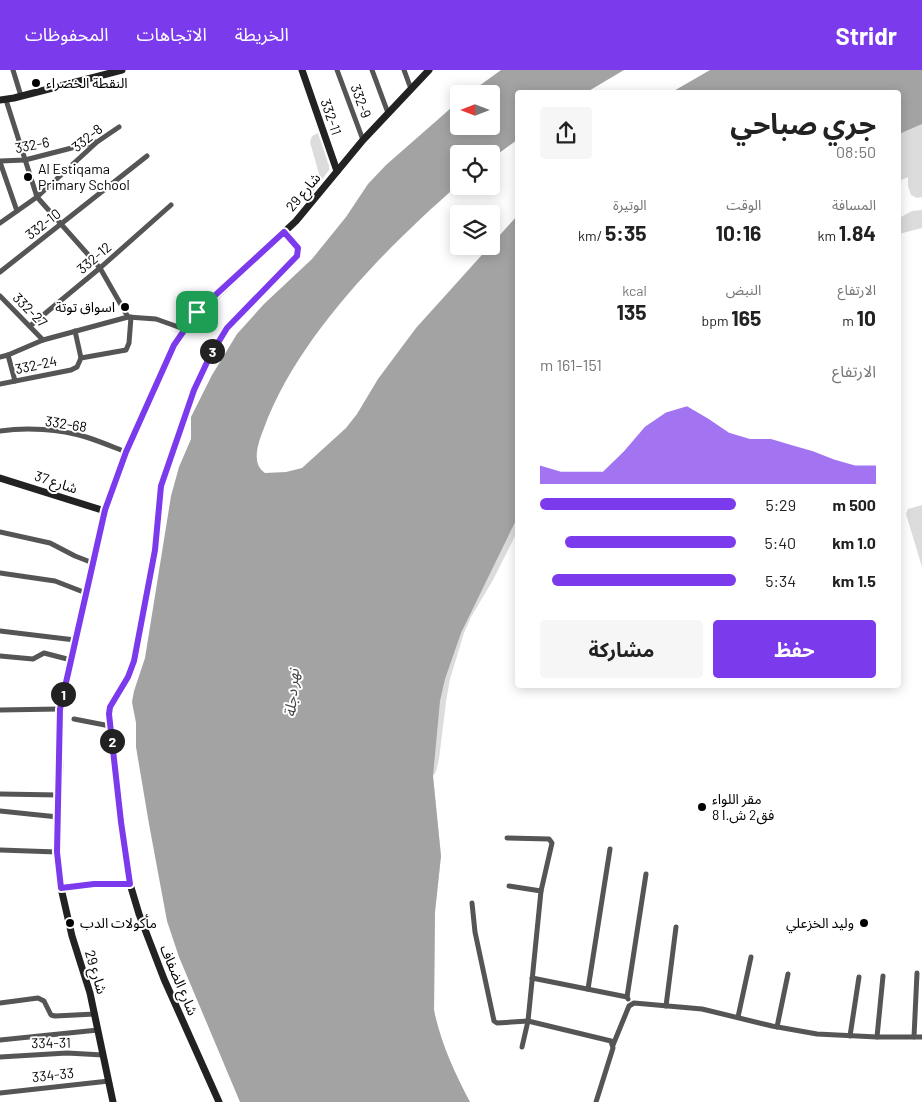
<!DOCTYPE html>
<html lang="ar">
<head>
<meta charset="utf-8">
<style>
  body { margin:0; font-family:Barlow,"Noto Sans Arabic",sans-serif; background:#f6f6f6; color:#222; direction:rtl; height:100vh; display:flex; flex-direction:column; font-size:19px; white-space:nowrap }
  * { box-sizing:border-box; margin:0 }
  p { font-size:16px; color:#767676 }
  .icon { flex:none; width:28px; height:28px; fill:none; stroke:currentColor; stroke-width:2; stroke-linecap:round; stroke-linejoin:round }
  .map { position:relative; flex:1; overflow:hidden; direction:ltr }
  .details { position:absolute; left:515px; top:20px; width:386px; height:598px; display:flex; flex-direction:column; background:#fff; border-radius:5px; box-shadow:0 2px 12px #0003; direction:rtl }
  .details>* { flex:none }
  .needle { width:32px; rotate:270deg }
  .fabs { position:absolute; left:450px; top:15px; display:grid; gap:10px }
  .fabs a { display:grid; place-items:center; width:50px; height:50px; border-radius:5px; background:#fff; box-shadow:0 2px 12px #0003; font-size:25px }
  .pin { position:absolute; display:grid; place-items:center; width:42px; height:42px; color:#fff; margin:-21px; border-radius:10px; box-shadow:0 2px 8px #0006 }
  .km { position:absolute; width:25px; height:25px; margin:-12px; border-radius:50%; background:#222; color:#fff; font-size:14px; line-height:25px; text-align:center }
  .round { display:grid; place-items:center; flex:none; width:52px; height:52px; border-radius:5px; background:#f6f6f6 }
  .head { display:flex; align-items:center; justify-content:space-between; height:85px; padding:0 25px }
  h1 { font-size:28px; font-weight:700; line-height:38px }
  .metrics { display:grid; grid-template-columns:repeat(3,1fr); gap:8px; height:85px; padding:5px 25px }
  .metrics div { display:grid; align-content:center }
  .metrics b { font-size:21px; font-weight:700 }
  .metrics small { font-size:14px; font-weight:400 }
  .metrics p { font-size:14px }
  .chart { height:140px; padding:10px 25px }
  .chart p { display:flex; justify-content:space-between }
  .chart svg { width:100%; height:90px; margin-top:5px; fill:#7c3aed; opacity:.7 }
  .button { display:flex; gap:10px; margin-top:auto; padding:10px 25px }
  .button a { flex:1; height:58px; border-radius:5px; background:#7c3aed; color:#fff; font-size:20px; font-weight:700; line-height:58px; text-align:center }
  .button a+a { background:#f6f6f6; color:#222 }
  ul { padding:0 25px; list-style:none; font-size:16px }
  li { display:grid; grid-template-columns:80px 60px 1fr; align-items:center; height:38px }
  li i { height:12px; border-radius:6px; background:#7c3aed }
  header { display:flex; align-items:center; gap:30px; box-sizing:border-box; height:70px; padding:0 25px; background:#7c3aed; color:#fff }
  header strong { font-size:24px }
  nav { display:flex; gap:28px; margin-inline-start:auto; font-size:18px }
  .map>svg:first-child { display:block }
</style>
</head>
<body>
<header>
<strong>Stridr</strong>
<nav><a>الخريطة</a><a>الاتجاهات</a><a>المحفوظات</a></nav>
</header>
<div class="map">
<svg width="922" height="1032" viewBox="0 0 922 1032">
  <rect width="100%" height="100%" fill="#fff"/>
  <g fill="#dcdcdc">
    <path d="M922,47V127L917,128L911,125L908,116V107L899,111V58Z"/>
    <path d="M318,63L329,96V100L312,123L308,118L319,104L310,72L312,66Z"/>
    <path d="M922,140V158L899,164V148L912,141Z"/>
    <path d="M517,401V462L493,510L471,547L464,563L450,609L446,632L439,689L436,702L433,706L441,786L435,842L434,940C440,971 455,1004 470,1032H463L430,953L421,686L452,579Z"/>
    <path d="M922,435V497L906,444L908,439Z"/>
  </g>
  <g fill="#a3a3a3">
    <path d="M501,0H624L587,22H518L517,70L491,89V84H459V114C386,178 298,266 264,358C259,371 250,393 265,403L286,402L302,398L346,358L357,344L378,309L416,258L517,146V448L461,563L445,609L440,631L433,706L441,786L435,842L434,940C440,971 455,1004 470,1032H240L179,887L167,851L149,754L136,677V653L132,632L134,621L145,588L171,426L179,397L191,369V347L212,305L237,264L264,234L312,189L346,147L368,114L386,95L459,31V56H491V24H468Z"/>
    <path d="M710,0H922V54L899,64V22H672Z"/>
  </g>
  <g fill="none" stroke-linecap="round" stroke-linejoin="round">
    <g stroke="#555" stroke-width="5">
      <path d="M13,0L21,26"/>
      <path d="M337,0L363,70"/>
      <path d="M372,0L388,43"/>
      <path d="M404,0L411,19"/>
      <path d="M6,30L37,127L100,198L128,247"/>
      <path d="M0,91L25,90L95,72"/>
      <path d="M0,92L17,141"/>
      <path d="M0,153L37,127L97,72L119,57"/>
      <path d="M0,202L147,86"/>
      <path d="M0,226L43,270"/>
      <path d="M30,256L100,198L171,135"/>
      <path d="M75,261L81,288"/>
      <path d="M8,285L15,311"/>
      <path d="M0,287L8,285L43,270L128,247L156,249L184,259"/>
      <path d="M0,314L71,300L77,297L81,288L126,280L129,273L131,247"/>
      <path d="M0,361C27,357 59,359 86,367C99,371 113,377 126,382"/>
      <path d="M0,462L50,473L75,486L93,493"/>
      <path d="M0,503L55,511L86,523"/>
      <path d="M0,561L75,570"/>
      <path d="M0,586L33,589L44,583L71,590"/>
      <path d="M0,640L59,639"/>
      <path d="M74,649L110,656"/>
      <path d="M0,724L59,725"/>
      <path d="M0,741L58,747"/>
      <path d="M507,768L549,769L552,773L541,821L528,951L522,977"/>
      <path d="M0,780L57,782"/>
      <path d="M509,816L541,821"/>
      <path d="M61,818L94,814H130"/>
      <path d="M472,833L475,862L494,951L497,953L528,951L611,971L613,978L596,1032"/>
      <path d="M532,908L627,927L628,929"/>
      <path d="M588,919L610,779"/>
      <path d="M627,927L646,804"/>
      <path d="M0,933L38,928L44,931L51,945L55,946L95,944"/>
      <path d="M666,936L676,857"/>
      <path d="M738,947L751,887"/>
      <path d="M777,957L788,904"/>
      <path d="M850,966L859,907"/>
      <path d="M877,967L883,906"/>
      <path d="M914,967L917,903"/>
      <path d="M0,970L98,960"/>
      <path d="M613,975L629,936L634,933L702,939L772,956L817,964L877,967H922"/>
      <path d="M0,987L67,983L103,985"/>
      <path d="M0,1023L109,1011"/>
    </g>
    <g stroke="#222" stroke-width="7">
      <path d="M302,0L337,101"/>
      <path d="M0,30L14,28L122,0"/>
      <path d="M0,408L105,441"/>
      <path d="M113,1032L90,923L72,866L61,818L57,782L60,691L59,639L105,441L126,382L164,297L174,275L190,251L296,151L363,70L429,0"/>
      <path d="M219,1032L164,909L139,844L130,814L121,752L109,644L110,637L128,607L134,591L155,480L162,411L194,320L210,286L227,258L297,186L298,178L284,162"/>
    </g>
  </g>
  <g fill="none" stroke-linecap="round" stroke-linejoin="round">
    <defs>
      <path id="route" d="M284,162L298,178L297,186L227,258L210,286L194,320L161,416L155,480L134,591L128,607L110,637L109,644L121,752L130,814H94L61,818L57,782L60,639L105,440L126,382L174,275L197,242Z"/>
    </defs>
    <use href="#route" stroke="#fff" stroke-width="10"/>
    <use href="#route" stroke="#7c3aed" stroke-width="6"/>
  </g>
  <g fill="#000" stroke="#fff" stroke-width="2">
    <circle cx="36" cy="13" r="5"/>
    <circle cx="28" cy="107" r="5"/>
    <circle cx="125" cy="237" r="5"/>
    <circle cx="702" cy="737" r="5"/>
    <circle cx="70" cy="853" r="5"/>
    <circle cx="864" cy="853" r="5"/>
  </g>
  <g text-anchor="middle" stroke-width="4" stroke-linejoin="round" paint-order="stroke">
    <g font-size="14" fill="#000" stroke="#fff" text-anchor="start">
      <text x="46" y="18">النقطة الخضراء</text>
      <text x="38" y="104">Al Estiqama<tspan x="38" dy="16">Primary School</tspan></text>
      <text x="115" y="242" text-anchor="end">اسواق توتة</text>
      <text x="712" y="734">مقر اللواء<tspan x="712" dy="16">8 فق2 ش.ا</tspan></text>
      <text x="80" y="858">مأكولات الدب</text>
      <text x="854" y="858" text-anchor="end">وليد الخزعلي</text>
    </g>
    <g font-size="14" fill="#000" stroke="#fff">
      <text transform="translate(361 31) rotate(70)" y="5">332-9</text>
      <text transform="translate(331 47) rotate(71)" y="5">332-11</text>
      <text transform="translate(87 68) rotate(-39)" y="5">332-8</text>
      <text transform="translate(32 75) rotate(-11)" y="5">332-6</text>
      <text transform="translate(303 122) rotate(-50)" y="5">شارع 29</text>
      <text transform="translate(43 154) rotate(-38)" y="5">332-10</text>
      <text transform="translate(94 188) rotate(-41)" y="5">332-12</text>
      <text transform="translate(30 240) rotate(45)" y="5">332-27</text>
      <text transform="translate(36 295) rotate(-12)" y="5">332-24</text>
      <text transform="translate(66 354) rotate(9)" y="5">332-68</text>
      <text transform="translate(56 412) rotate(18)" y="5">شارع 37</text>
      <text transform="translate(96 902) rotate(73)" y="5">شارع 29</text>
      <text transform="translate(179 910) rotate(67)" y="5">شارع الضفاف</text>
      <text transform="translate(51 973) rotate(-1)" y="5">334-31</text>
      <text transform="translate(53 1005) rotate(-6)" y="5">334-33</text>
    </g>
    <g font-size="15" font-style="italic" fill="#444" stroke="#fff">
      <text transform="translate(292 623) rotate(-85)" y="5">نهر دجلة</text>
    </g>
  </g>
</svg>
<div class="fabs">
<a><svg class="needle" viewBox="-14 -14 28 28"><path d="M0-13l5 13h-10z" fill="#e53935"/><path d="M0 13l5-13h-10z" fill="#767676"/></svg></a>
<a><svg class="icon" aria-label="locate" viewBox="0 0 24 24"><circle cx="12" cy="12" r="6"/><path d="M12 2v4M12 18v4M2 12h4M18 12h4"/></svg></a>
<a><svg class="icon" aria-label="layers" viewBox="0 0 24 24"><path d="M12 4l9 5-9 5-9-5zM3 14l9 5 9-5"/></svg></a>
</div>
<div class="pin" style="left:197px;top:242px;background:#1e9e55"><svg class="icon" aria-label="arrive" viewBox="0 0 24 24"><path d="M6 21V4h12l-3 4 3 4H6"/></svg></div>
<b class="km" style="left:63px;top:624px">1</b>
<b class="km" style="left:112px;top:671px">2</b>
<b class="km" style="left:212px;top:281px">3</b>
<section class="details">
<div class="head"><div><h1>جري صباحي</h1><p>08:50</p></div><a class="round"><svg class="icon" aria-label="share" viewBox="0 0 24 24"><path d="M12 15V3M7 8l5-5 5 5M5 13v7h14v-7"/></svg></a></div>
<div class="metrics">
<div><p>المسافة</p><b>1.84<small> km</small></b></div>
<div><p>الوقت</p><b>10:16</b></div>
<div><p>الوتيرة</p><b>5:35<small> /km</small></b></div>
</div>
<div class="metrics">
<div><p>الارتفاع</p><b>10<small> m</small></b></div>
<div><p>النبض</p><b>165<small> bpm</small></b></div>
<div><p>kcal</p><b>135</b></div>
</div>
<div class="chart"><p><span>الارتفاع</span>151–161 m</p>
<svg viewBox="0 0 160 44" preserveAspectRatio="none"><path d="M0 44V35L10 38L20 38L30 38L40 28L50 16L60 9L70 6L80 12L90 19L100 22L110 22L120 25L130 28L140 32L150 35L160 35V44z"/></svg>
</div>
<ul>
<li><b>500 m</b>5:29<i style="width:100%"></i></li>
<li><b>1.0 km</b>5:40<i style="width:87%"></i></li>
<li><b>1.5 km</b>5:34<i style="width:94%"></i></li>
</ul>
<div class="button"><a>حفظ</a><a>مشاركة</a></div>
</section>
</div>
</body>
</html>
